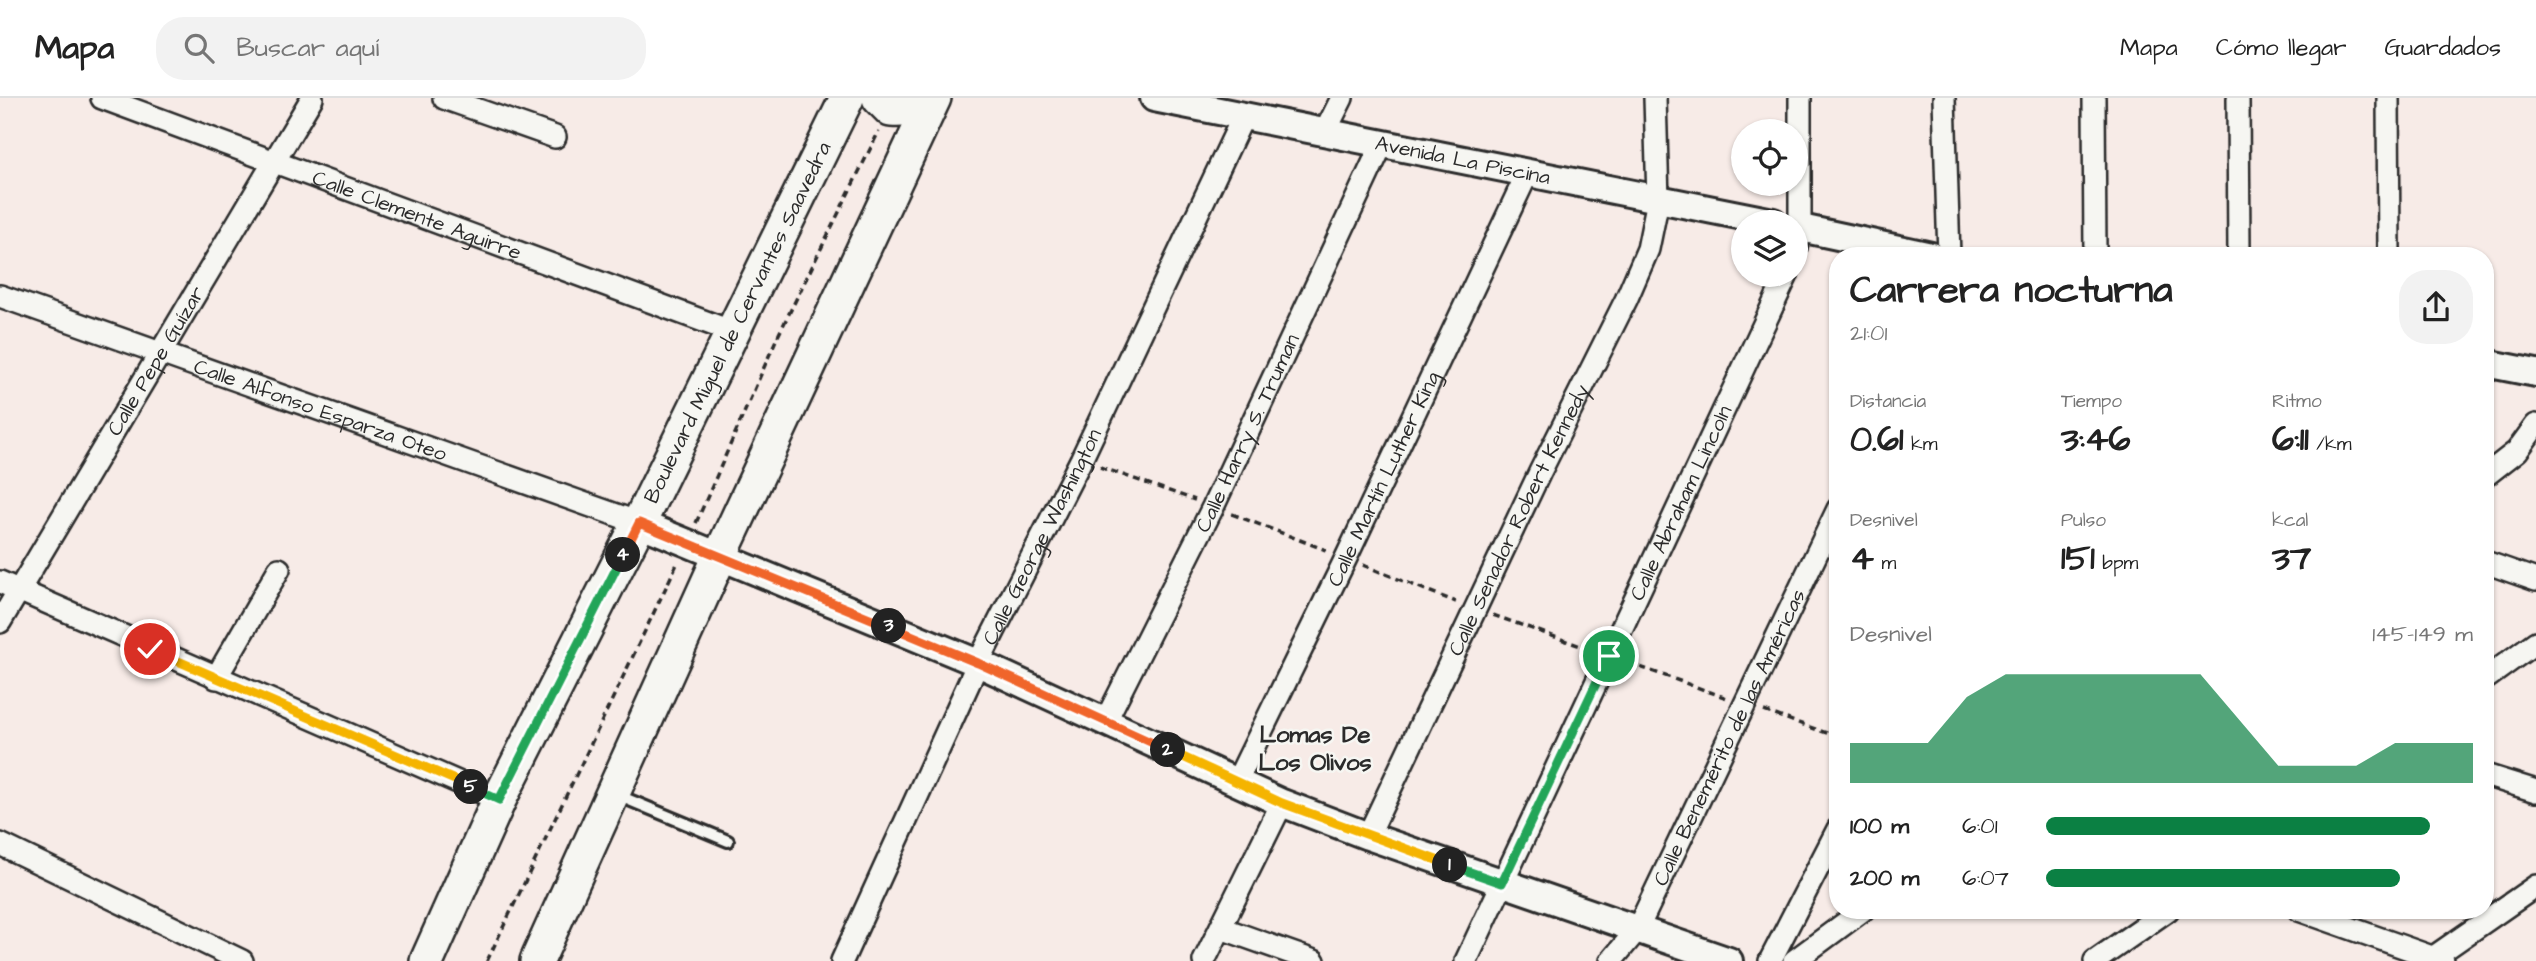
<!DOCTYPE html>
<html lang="es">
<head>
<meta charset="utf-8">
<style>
  body { margin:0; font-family:"Architects Daughter",sans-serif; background:#f2f2f2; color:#222; height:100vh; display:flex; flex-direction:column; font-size:26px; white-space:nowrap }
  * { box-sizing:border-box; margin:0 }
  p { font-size:23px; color:#767676 }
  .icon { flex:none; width:38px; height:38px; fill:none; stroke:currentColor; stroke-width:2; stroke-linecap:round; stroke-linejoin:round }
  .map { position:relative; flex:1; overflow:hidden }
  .sheet { position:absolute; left:1829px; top:149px; width:665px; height:672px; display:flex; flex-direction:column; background:#fff; border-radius:28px; box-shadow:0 2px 5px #0004 }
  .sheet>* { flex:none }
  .tools { position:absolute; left:1731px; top:21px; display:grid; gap:14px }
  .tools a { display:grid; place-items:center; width:77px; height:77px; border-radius:50%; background:#fff; box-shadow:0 2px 5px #0004; font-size:35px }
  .pin { position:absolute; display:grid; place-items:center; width:60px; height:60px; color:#fff; margin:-30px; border:4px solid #fff; border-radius:50%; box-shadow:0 2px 7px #0007 }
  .km { position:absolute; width:35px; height:35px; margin:-18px; border-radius:50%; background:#222; color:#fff; font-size:19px; line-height:35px; text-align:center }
  .round { display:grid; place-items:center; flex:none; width:74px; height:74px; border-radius:28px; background:#f2f2f2 }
  .overview { display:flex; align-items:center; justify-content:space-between; height:119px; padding:0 21px }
  h1 { font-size:38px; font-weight:700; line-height:52px }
  .figures { display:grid; grid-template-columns:repeat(3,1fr); gap:10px; height:119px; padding:7px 21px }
  .figures div { display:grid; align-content:center }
  .figures b { font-size:35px; font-weight:700 }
  .figures small { font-size:19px; font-weight:400 }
  .figures p { font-size:19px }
  .chart { height:196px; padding:14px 21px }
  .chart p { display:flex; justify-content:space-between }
  .chart svg { width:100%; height:126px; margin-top:7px; fill:#0b8043; opacity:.7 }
  ul { padding:0 21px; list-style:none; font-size:23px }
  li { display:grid; grid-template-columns:112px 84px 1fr; align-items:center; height:52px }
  li i { height:18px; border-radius:9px; background:#0b8043 }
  header { display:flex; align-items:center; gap:42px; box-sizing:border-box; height:98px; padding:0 35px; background:#fff; border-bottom:2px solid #e0e0e0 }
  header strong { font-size:33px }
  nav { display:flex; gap:38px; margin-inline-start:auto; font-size:24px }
  .search { width:490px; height:63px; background:#f2f2f2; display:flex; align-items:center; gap:18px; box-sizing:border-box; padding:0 24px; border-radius:28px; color:#767676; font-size:26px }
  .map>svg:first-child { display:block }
</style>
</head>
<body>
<header>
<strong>Mapa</strong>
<div class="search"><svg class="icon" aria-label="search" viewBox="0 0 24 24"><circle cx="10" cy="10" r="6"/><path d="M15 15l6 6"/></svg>Buscar aquí</div>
<nav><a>Mapa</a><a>Cómo llegar</a><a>Guardados</a></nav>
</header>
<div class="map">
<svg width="2536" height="863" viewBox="0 0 2536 863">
  <rect width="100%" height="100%" fill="#f7ebe7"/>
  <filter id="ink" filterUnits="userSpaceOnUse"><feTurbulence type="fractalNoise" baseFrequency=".0143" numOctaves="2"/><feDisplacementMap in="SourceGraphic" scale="14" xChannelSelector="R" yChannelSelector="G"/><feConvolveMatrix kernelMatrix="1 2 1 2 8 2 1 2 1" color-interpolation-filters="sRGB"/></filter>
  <g filter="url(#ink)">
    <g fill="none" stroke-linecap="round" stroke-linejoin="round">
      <defs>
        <path id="service" d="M617,697L728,743"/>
        <g id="minor">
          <path id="s1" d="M102,0L733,234"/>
          <path d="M444,0L555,39"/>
          <path d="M1944,0L1949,158"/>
          <path d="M2094,0L2095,158"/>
          <path d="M2238,0L2239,158"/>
          <path d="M2388,0L2389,158"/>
          <path d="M1325,34L1342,0"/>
          <path d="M1796,149L1800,130V0"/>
          <path id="s2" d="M0,198L639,425"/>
          <path d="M2485,378L2517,353L2536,327"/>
          <path d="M2485,464L2536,482"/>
          <path d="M0,484L499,702"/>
          <path id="s3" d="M0,524L312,0"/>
          <path d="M216,580L279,471"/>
          <path d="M2485,581L2536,544"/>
          <path id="s4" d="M1106,622L1213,409L1382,46"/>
          <path d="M2485,677L2536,693"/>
          <path id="s5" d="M1236,685L1346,460L1527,76"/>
          <path id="s6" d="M1368,738L1540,374L1626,202L1648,151L1658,102L1655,0"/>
          <path d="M0,746L242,863"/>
          <path d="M2299,812L2443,863"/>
          <path d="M1221,830L1314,863"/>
          <path id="s7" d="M842,863L978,565L1081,362L1244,17"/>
          <path d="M1204,863L1282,705"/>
          <path id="s8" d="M1466,863L1787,177"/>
          <path id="s9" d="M1611,863L1637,832L1838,411"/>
          <path d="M1770,863L1838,731"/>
          <path d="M1794,863L1863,812"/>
          <path d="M2095,863L2168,812"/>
          <path d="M2428,863L2536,788"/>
        </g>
        <g id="tertiary">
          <path id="s10" d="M1154,0L1773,124"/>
          <path d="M1796,129L1931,158"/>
          <path d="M2485,265L2536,275"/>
          <path d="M639,425L978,565L1282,705L1368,738L1729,863"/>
        </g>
        <g id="primary">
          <path d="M879,0L891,12C908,13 916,11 929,0"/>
          <path id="s11" d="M427,863L499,702L639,425L847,0"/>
          <path d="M537,863L720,458L934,0"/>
        </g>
      </defs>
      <use href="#service" stroke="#2b2b2b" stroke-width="16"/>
      <use href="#minor" stroke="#2b2b2b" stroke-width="26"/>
      <use href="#tertiary" stroke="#2b2b2b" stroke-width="32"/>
      <use href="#primary" stroke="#2b2b2b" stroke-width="38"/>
      <g stroke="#2b2b2b" stroke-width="3.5" stroke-dasharray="7 5" stroke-linecap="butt">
        <path d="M1100,369L1195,402"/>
        <path d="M1232,416L1326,452"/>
        <path d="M696,425L776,242L879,33"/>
        <path d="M1363,467L1456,504"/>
        <path d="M1493,517L1592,552"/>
        <path d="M1629,565L1727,600"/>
        <path d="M1764,613L1838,639"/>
        <path d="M487,863L678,464"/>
      </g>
      <use href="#service" stroke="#f6f6f2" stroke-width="10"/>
      <use href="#minor" stroke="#f6f6f2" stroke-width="21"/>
      <use href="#tertiary" stroke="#f6f6f2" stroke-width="26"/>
      <use href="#primary" stroke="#f6f6f2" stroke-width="33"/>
    </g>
  </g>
  <g fill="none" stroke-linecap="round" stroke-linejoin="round" filter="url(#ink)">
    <defs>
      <path id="split-1" d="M1450,767L1502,785L1609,558"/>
      <path id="split-2" d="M1168,652L1282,705L1450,767"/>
      <path id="split-3" d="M889,528L978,565L1168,652"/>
      <path id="split-4" d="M623,457L639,425L889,528"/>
      <path id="split-5" d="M471,689L499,702L623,457"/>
      <path id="split-6" d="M150,551L471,689"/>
    </defs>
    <use href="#split-1" stroke="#fff" stroke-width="14"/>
    <use href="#split-2" stroke="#fff" stroke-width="14"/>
    <use href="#split-3" stroke="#fff" stroke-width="14"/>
    <use href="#split-4" stroke="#fff" stroke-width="14"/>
    <use href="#split-5" stroke="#fff" stroke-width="14"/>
    <use href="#split-6" stroke="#fff" stroke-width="14"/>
    <use href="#split-1" stroke="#22a559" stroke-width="9"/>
    <use href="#split-2" stroke="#f5b400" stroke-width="9"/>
    <use href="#split-3" stroke="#f0652b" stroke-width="9"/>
    <use href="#split-4" stroke="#f0652b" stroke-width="9"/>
    <use href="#split-5" stroke="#22a559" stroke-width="9"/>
    <use href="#split-6" stroke="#f5b400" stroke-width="9"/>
  </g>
  <g text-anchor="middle" stroke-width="5" stroke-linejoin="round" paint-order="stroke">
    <g font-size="21" fill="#2b2b2b" stroke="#f6f6f2">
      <text dy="7" stroke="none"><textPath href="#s10" startOffset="315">Avenida La Piscina</textPath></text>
      <text dy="7" stroke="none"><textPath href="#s1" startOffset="336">Calle Clemente Aguirre</textPath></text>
      <text dy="7" stroke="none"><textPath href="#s11" startOffset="710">Boulevard Miguel de Cervantes Saavedra</textPath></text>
      <text dy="7" stroke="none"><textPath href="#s3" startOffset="304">Calle Pepe Guízar</textPath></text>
      <text dy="7" stroke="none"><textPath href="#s2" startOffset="340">Calle Alfonso Esparza Oteo</textPath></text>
      <text dy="7" stroke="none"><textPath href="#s4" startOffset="320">Calle Harry S. Truman</textPath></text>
      <text dy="7" stroke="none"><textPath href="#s5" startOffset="338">Calle Martín Luther King</textPath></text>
      <text dy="7" stroke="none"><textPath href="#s8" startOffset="506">Calle Abraham Lincoln</textPath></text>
      <text dy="7" stroke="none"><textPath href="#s6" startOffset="350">Calle Senador Robert Kennedy</textPath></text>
      <text dy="7" stroke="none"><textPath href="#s7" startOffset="469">Calle George Washington</textPath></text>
      <text dy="7" stroke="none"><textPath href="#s9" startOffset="254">Calle Benemérito de las Américas</textPath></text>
    </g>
    <g font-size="24" font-weight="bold" fill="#2b2b2b" stroke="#f6f6f2">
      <text x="1315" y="644">Lomas De<tspan x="1315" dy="28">Los Olivos</tspan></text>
    </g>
  </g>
</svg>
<div class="tools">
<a><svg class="icon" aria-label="locate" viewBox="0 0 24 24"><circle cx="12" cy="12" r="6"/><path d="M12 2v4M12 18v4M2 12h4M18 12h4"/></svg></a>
<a><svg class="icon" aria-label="layers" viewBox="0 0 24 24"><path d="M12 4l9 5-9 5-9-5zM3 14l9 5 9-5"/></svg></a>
</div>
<div class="pin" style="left:1609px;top:558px;background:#1e9e55"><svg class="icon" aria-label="arrive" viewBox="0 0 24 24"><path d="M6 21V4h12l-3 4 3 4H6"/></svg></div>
<div class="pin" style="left:150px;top:551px;background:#d93025"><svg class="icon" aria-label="check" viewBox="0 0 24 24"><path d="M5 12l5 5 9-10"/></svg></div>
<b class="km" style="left:1450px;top:767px">1</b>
<b class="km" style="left:1168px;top:652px">2</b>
<b class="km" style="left:889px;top:528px">3</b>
<b class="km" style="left:623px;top:457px">4</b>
<b class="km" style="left:471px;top:689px">5</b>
<section class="sheet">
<div class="overview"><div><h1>Carrera nocturna</h1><p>21:01</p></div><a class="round"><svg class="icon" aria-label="share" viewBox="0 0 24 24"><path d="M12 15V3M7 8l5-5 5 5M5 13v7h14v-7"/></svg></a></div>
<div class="figures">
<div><p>Distancia</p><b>0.61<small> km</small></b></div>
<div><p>Tiempo</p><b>3:46</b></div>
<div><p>Ritmo</p><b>6:11<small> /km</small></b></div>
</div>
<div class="figures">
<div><p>Desnivel</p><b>4<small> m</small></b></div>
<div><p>Pulso</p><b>151<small> bpm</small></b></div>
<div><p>kcal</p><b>37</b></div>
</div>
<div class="chart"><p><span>Desnivel</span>145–149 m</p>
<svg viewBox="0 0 160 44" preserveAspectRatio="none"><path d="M0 44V30L10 30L20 30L30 14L40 6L50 6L60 6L70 6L80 6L90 6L100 22L110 38L120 38L130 38L140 30L150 30L160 30V44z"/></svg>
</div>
<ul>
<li><b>100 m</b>6:01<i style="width:90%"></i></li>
<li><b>200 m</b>6:07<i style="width:83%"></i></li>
</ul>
</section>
</div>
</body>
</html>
